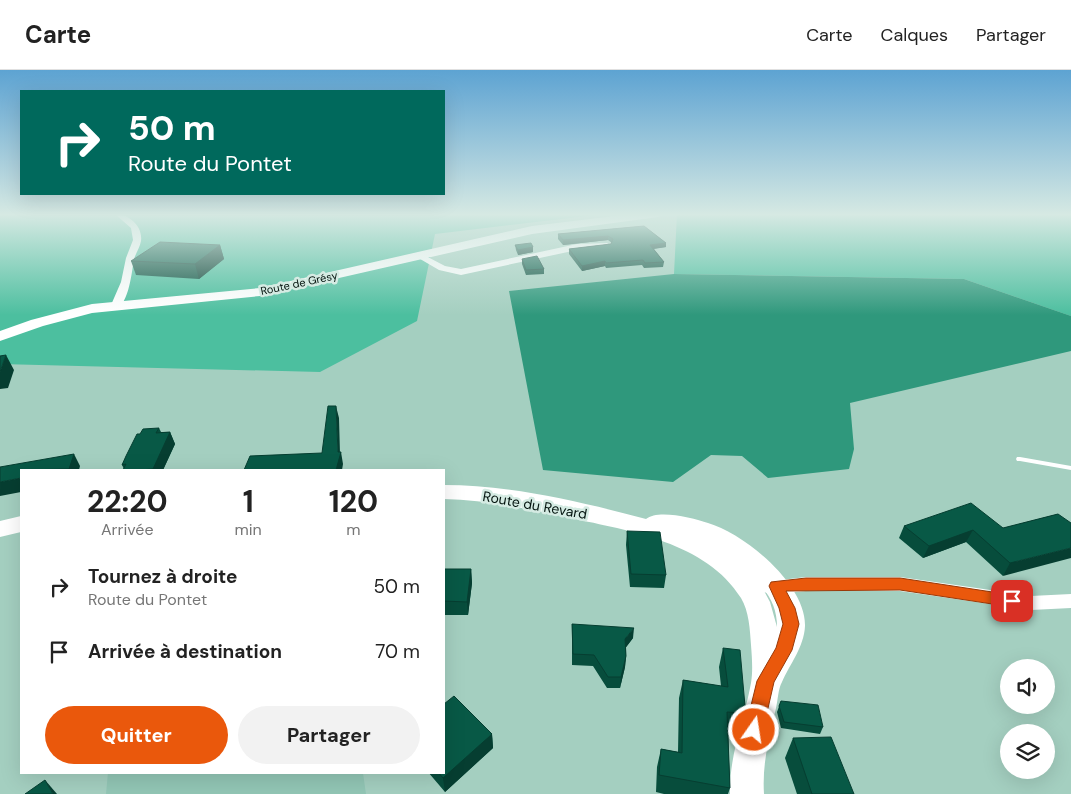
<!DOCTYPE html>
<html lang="fr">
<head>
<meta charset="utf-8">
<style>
  body { margin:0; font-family:"DM Sans",sans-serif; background:#f2f2f2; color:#222; height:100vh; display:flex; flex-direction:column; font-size:19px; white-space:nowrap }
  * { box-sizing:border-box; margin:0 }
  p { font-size:16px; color:#767676 }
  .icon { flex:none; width:28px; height:28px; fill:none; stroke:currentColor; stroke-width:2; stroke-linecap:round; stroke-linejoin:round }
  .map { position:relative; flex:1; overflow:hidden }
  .side { position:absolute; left:20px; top:399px; width:425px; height:305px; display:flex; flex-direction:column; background:#fff; border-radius:0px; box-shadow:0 5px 20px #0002 }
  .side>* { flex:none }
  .hud { position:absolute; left:20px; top:20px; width:425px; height:105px; border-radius:0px; box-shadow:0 5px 20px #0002; background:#00695c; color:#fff; overflow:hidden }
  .buttons { position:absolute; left:1000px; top:589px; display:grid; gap:10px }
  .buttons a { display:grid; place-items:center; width:55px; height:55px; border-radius:50%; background:#fff; box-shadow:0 5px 20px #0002; font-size:25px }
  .pin { position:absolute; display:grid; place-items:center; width:42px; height:42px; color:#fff; margin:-21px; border-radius:10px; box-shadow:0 2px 8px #0006 }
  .me { position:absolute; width:55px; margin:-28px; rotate:13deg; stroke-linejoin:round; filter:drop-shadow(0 0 4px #0008) }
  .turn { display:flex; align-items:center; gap:18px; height:105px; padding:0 25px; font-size:22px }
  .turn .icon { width:65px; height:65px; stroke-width:2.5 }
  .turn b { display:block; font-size:35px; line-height:42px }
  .eta { display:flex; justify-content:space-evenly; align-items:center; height:85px; text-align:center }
  .eta b { font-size:30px; font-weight:700; line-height:35px }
  .button { display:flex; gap:10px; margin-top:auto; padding:10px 25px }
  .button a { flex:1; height:58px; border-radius:30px; background:#ea580c; color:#fff; font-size:20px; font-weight:700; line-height:58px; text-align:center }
  .button a+a { background:#f2f2f2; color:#222 }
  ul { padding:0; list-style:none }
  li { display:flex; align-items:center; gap:15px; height:65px; padding:0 25px }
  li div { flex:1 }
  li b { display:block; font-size:19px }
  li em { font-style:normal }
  header { display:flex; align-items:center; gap:30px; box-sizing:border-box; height:70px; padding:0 25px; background:#fff; border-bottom:1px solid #e0e0e0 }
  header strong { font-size:24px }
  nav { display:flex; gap:28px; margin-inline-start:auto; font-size:18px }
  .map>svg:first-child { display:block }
</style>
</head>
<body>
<header>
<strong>Carte</strong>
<nav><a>Carte</a><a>Calques</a><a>Partager</a></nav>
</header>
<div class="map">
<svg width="1071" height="724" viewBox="0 0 1071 724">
  <rect width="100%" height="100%" fill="#a4cfc0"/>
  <!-- built -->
  <polygon fill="#92c6b5" points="108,702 363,703 366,724 106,724"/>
  <!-- green -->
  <g fill="#4cbf9f">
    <polygon points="0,144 604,144 435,164 417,251 320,302 0,294"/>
    <polygon points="677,144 1071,144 1071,246 964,209 674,204"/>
  </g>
  <!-- forest -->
  <polygon fill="#2f987c" points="674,204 964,209 1071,246 1071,281 850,333 854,379 849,399 768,408 742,386 711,385 673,412 543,400 509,221"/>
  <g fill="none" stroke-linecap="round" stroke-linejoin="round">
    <!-- service -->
    <polygon fill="#fff" fill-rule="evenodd" points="1017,387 1020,387 1071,396 1071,400 1020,391 1017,391 1016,389"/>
    <!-- minor -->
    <g fill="#fff" fill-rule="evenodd">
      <path d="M115,144C129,144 143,156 141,171C140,177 136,183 134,189C132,200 129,235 116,238L111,235L121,212L126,188L133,170L131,158Z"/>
      <polygon points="607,173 611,176 610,178 577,180 461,205 439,200 415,186 419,183 422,184 445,196 461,199 577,174"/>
      <polygon points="806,507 900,507 1031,526 1071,524 1071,538 1031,540 900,521 806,521 770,524 764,522 761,517 764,512"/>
    </g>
    <!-- secondary -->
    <g fill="#fff" fill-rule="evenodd">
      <polygon points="631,144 664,144 658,147 532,164 260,226 92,243 43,256 0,271 0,261 31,250 92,234 260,218 532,156"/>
      <path d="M444,415C510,415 582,432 646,449C658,439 693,448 708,453C745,464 806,514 805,556C804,577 790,594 782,612C778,619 778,630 776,638C769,667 762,694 764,724H730C729,685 744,651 751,613C753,601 752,588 751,575C750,560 749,541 741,528C706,472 629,461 571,448C529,439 487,430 444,429ZM762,517C772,529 777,541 777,557L770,532Z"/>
      <polygon points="21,446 21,462 0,467 0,451"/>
    </g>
  </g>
  <!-- wall -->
  <g fill="#074d3c">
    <polygon points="644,156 666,173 666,177 654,179 664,192 663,197 644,198 642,195 606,198 605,196 582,201 569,184 569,179 611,174 612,173 608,170 563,175 558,169 558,164"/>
    <polygon points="220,175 224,189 199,209 136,205 131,191"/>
    <polygon points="515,175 533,177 533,182 518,185 516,180"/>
    <polygon points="522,189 544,199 544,204 526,205 522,194"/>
    <polygon points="159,358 161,362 170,362 175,374 163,400 123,400 124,399 122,395 140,364"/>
    <polygon points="1058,444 1003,506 966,472 923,488 899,468 904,456 1003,458"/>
    <polygon points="627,461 666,505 664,518 630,517 626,475"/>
    <polygon points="444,499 471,499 472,513 468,545 444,545"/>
    <polygon points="572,554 633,568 626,577 626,586 625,597 620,618 607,618 593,596 572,595"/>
    <polygon points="723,578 743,643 737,662 728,661 730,718 728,724 664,724 656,722 657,697 661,679 678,682 679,628 683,610 721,616 719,597"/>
    <polygon points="781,631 823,657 820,664 781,658 777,642"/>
    <polygon points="492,664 493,678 445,722 428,702 444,702"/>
    <polygon points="793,668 854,724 797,724 785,688"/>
  </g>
  <!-- shaded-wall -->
  <g fill="#063e31">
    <polygon points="608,166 608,170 563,175 563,170"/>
    <polygon points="666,173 666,177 650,179 650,175"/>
    <polygon points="220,175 224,189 199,209 195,194"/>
    <polygon points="533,177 533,182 518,185 518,180"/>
    <polygon points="605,191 605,196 582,201 582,196"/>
    <polygon points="6,285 14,300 8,318 0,319 0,302"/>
    <polygon points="336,336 339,348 340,384 341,382 343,394 342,400 336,400 338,382"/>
    <polygon points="170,362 175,374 163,400 153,400 153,399"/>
    <polygon points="74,384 80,396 79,400 66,400"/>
    <polygon points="21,408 21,422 0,426 0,412"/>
    <polygon points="973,460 966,472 923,488 929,476"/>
    <polygon points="1071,478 1071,488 1003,506 1010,493"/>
    <polygon points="471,499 472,513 468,545 467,532"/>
    <polygon points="634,558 633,568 624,580 625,569"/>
    <polygon points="626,586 625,597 620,618 621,607"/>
    <polygon points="492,664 493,678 445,722 443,708"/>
    <polygon points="45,710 57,724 53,724"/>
  </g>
  <!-- building -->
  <g fill="#085946" stroke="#063e31">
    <polygon points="644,156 666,173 650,175 664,192 645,193 643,190 606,193 605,191 582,196 569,179 611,174 613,169 608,166 563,170 558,164"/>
    <polygon points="160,172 220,175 195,194 131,191"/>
    <polygon points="531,173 533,177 518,180 515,175"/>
    <polygon points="537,186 544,199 526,200 522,189"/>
    <polygon points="6,285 0,302 0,286"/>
    <polygon points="328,336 336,336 338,382 341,382 336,400 244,400 250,386 322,383"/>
    <polygon points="159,358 156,363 170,362 153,399 138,400 123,400 126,394 122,395 126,386 137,364 140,364 143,359"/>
    <polygon points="74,384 69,399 21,400 21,408 0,412 0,397"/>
    <polygon points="971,433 1003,458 1058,444 1071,453 1071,478 1010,493 973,460 929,476 904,456"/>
    <polygon points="627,461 660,462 666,505 631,504"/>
    <polygon points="444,499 471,499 467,532 444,531"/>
    <polygon points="572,554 634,558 625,569 626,586 621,607 608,607 594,585 573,584"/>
    <polygon points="723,578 740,580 745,636 743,643 727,642 730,718 659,705 661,679 682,683 683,610 728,617"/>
    <polygon points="454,626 492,664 443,708 438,702 444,702 444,634"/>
    <polygon points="781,631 818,635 823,657 784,652 779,636"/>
    <polygon points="831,667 854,724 812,724 793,668"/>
    <polygon points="45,710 53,724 25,724"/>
  </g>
  <!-- sky -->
  <linearGradient id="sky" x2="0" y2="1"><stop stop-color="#5da3d2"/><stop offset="0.59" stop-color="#d6e9e3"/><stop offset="1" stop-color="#d6e9e3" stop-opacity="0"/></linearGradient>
  <rect width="1071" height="245" fill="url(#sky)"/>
  <!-- route -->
  <polygon fill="#ea580c" stroke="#983908" points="806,508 900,508 1012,525 1017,527 1020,531 1017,535 1012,537 900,520 786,521 795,538 799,554 792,580 774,612 763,660 761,666 754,669 748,666 745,660 757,611 776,578 783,554 779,538 769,516 771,512"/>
  <g text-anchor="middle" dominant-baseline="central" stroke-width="5" stroke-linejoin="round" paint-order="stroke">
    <!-- far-street labels -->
    <g font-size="11" fill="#04140f" stroke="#d5ebe3">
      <text transform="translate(299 213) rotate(-12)">Route de Grésy</text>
    </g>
    <!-- street labels -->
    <g font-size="14" fill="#04140f" stroke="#d5ebe3">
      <text transform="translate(535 435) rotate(10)">Route du Revard</text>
    </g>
  </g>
</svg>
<div class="buttons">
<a><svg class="icon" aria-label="sound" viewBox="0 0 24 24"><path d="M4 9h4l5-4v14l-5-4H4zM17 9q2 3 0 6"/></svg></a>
<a><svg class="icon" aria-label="layers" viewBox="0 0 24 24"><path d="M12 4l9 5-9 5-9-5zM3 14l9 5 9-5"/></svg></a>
</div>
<div class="pin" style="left:1012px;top:531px;background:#d93025"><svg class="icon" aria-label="arrive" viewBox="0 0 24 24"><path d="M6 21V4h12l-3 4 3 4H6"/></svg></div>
<svg class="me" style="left:754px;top:660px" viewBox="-20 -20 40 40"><circle r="17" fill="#ea580c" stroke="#fff" stroke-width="3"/><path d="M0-11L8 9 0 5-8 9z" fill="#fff"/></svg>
<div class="hud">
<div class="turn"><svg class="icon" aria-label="right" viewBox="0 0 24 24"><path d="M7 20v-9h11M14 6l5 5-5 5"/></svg><div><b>50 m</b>Route du Pontet</div></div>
</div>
<section class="side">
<div class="eta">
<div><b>22:20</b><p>Arrivée</p></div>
<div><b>1</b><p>min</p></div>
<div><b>120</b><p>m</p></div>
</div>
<ul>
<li><svg class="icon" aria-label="right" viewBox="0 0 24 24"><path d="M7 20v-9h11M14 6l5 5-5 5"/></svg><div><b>Tournez à droite</b><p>Route du Pontet</p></div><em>50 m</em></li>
<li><svg class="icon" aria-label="arrive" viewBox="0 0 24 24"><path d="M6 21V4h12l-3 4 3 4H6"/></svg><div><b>Arrivée à destination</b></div><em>70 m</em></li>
</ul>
<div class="button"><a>Quitter</a><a>Partager</a></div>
</section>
</div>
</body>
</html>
